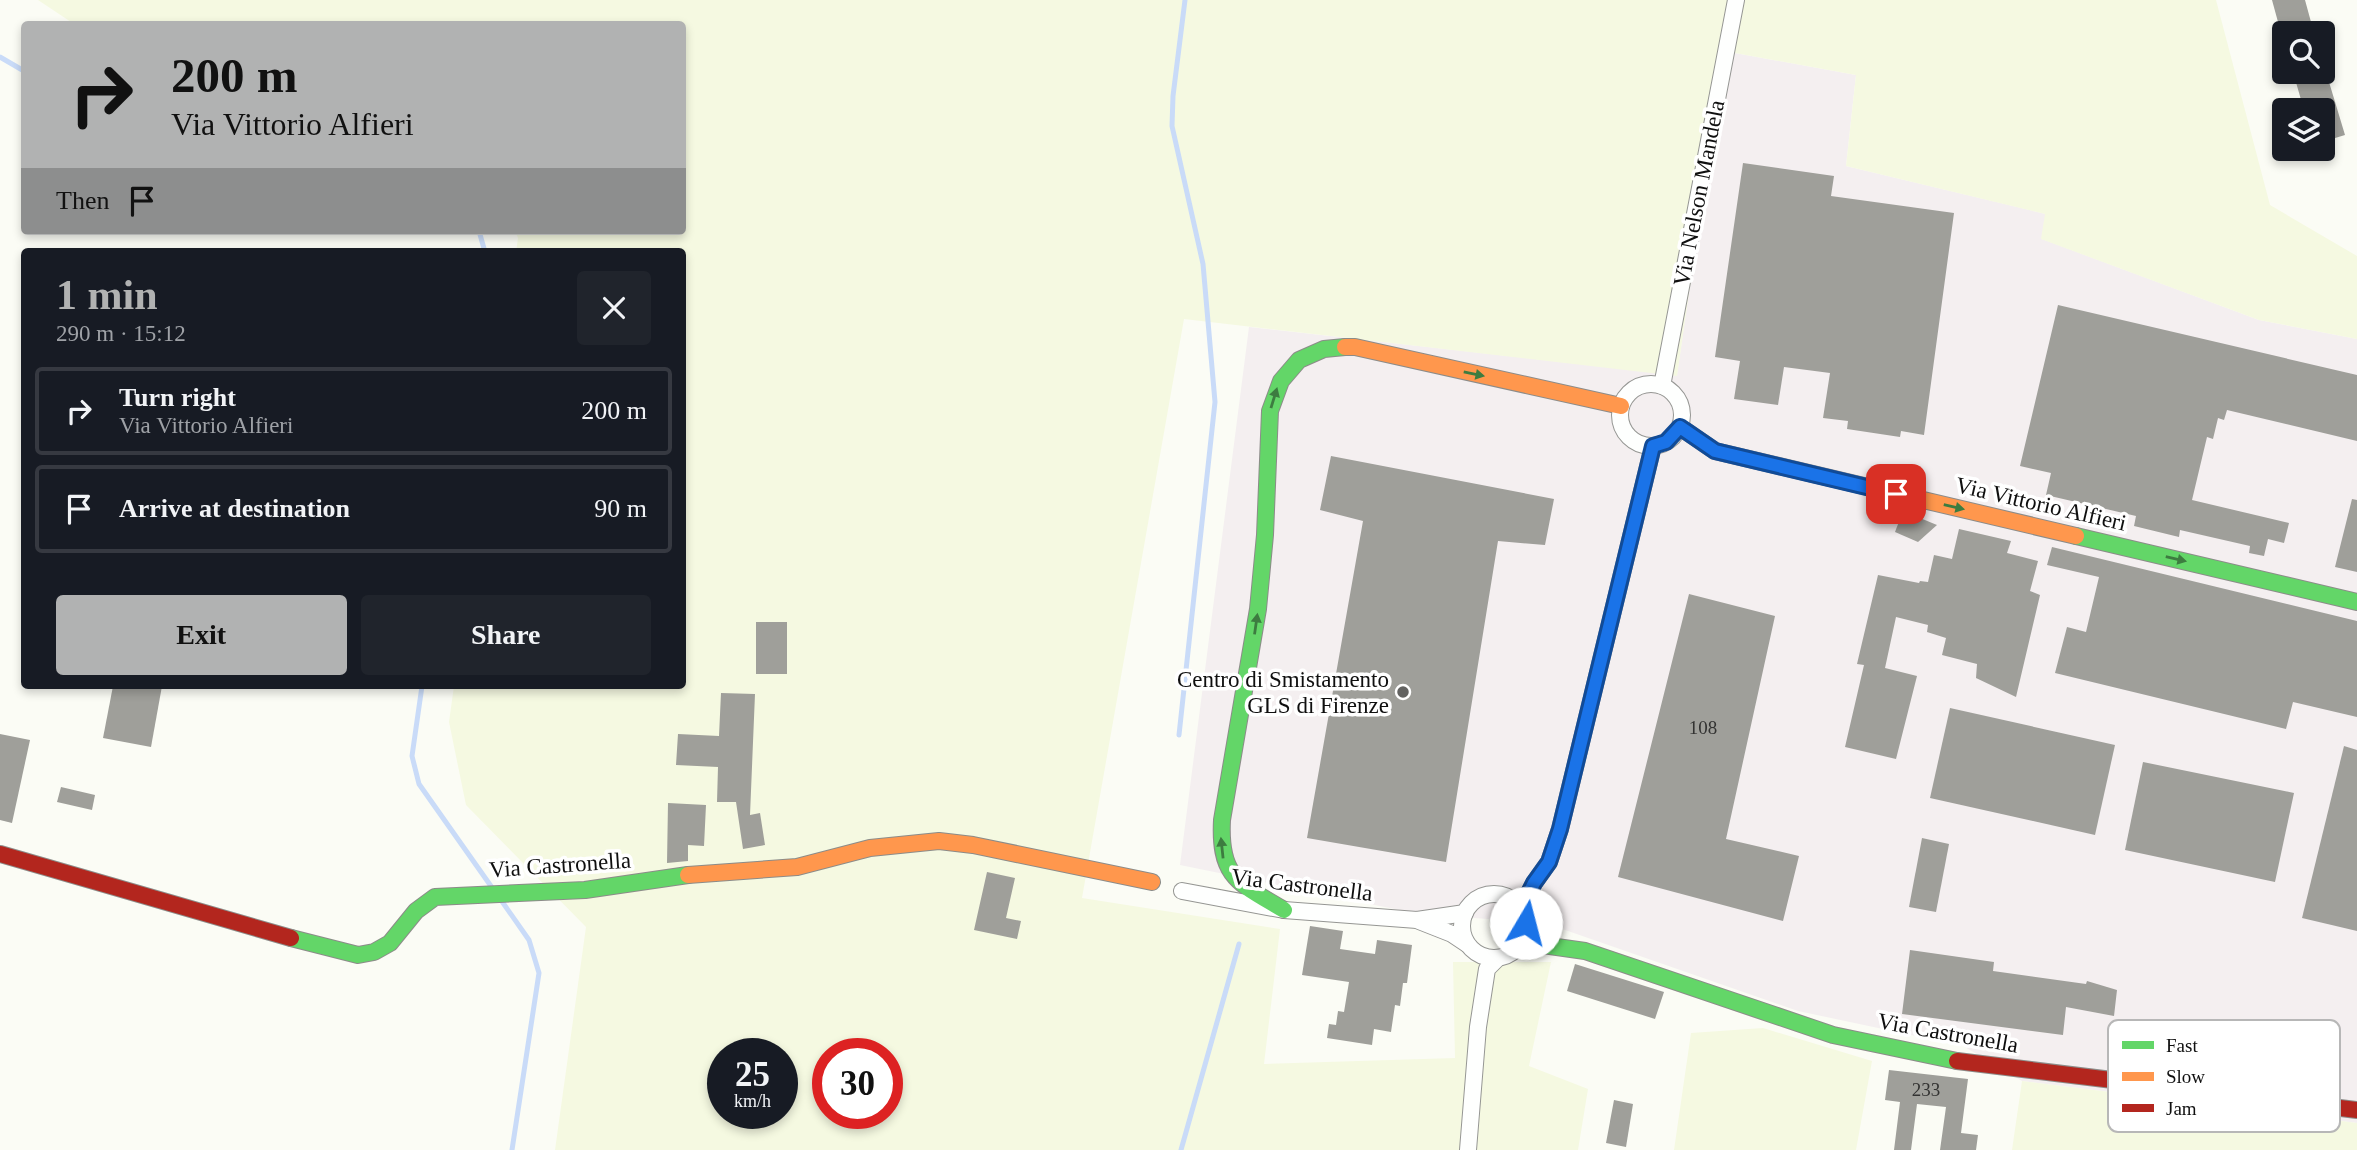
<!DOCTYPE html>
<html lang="en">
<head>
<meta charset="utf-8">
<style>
  body { margin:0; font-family:"Times New Roman",serif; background:#20242c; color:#f1f3f6; height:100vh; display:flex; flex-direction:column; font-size:26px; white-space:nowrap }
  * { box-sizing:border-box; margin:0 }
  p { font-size:23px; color:#9ea1a6 }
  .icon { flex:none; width:38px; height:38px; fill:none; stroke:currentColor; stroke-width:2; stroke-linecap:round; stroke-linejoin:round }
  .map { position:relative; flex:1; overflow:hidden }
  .side { position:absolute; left:21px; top:248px; width:665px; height:441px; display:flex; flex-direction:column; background:#171b24; border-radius:7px; box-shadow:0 4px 10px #0003 }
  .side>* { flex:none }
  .top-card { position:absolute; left:21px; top:21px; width:665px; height:214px; border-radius:7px; box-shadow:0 4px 10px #0003; background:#b1b2b2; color:#111; overflow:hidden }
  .buttons { position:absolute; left:2272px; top:21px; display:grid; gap:14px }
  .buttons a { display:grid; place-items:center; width:63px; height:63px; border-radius:7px; background:#171b24; box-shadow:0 4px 10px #0003; font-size:35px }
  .speed { position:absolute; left:707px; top:1038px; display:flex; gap:14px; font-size:35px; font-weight:700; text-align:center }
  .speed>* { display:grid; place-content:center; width:91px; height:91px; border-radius:50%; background:#171b24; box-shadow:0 4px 10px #0003; line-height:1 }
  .speed small { font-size:18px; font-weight:400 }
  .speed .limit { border:10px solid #d22; background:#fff; color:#111 }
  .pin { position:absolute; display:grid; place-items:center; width:60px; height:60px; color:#fff; margin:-30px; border-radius:14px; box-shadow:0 4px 10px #0006 }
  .me { position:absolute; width:77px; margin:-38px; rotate:8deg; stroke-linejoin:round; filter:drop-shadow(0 0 5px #0008) }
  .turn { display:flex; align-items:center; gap:24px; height:147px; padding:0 35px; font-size:32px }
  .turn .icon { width:91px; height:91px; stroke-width:2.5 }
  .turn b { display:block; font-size:49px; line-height:60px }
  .then { display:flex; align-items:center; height:66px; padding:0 35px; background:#0003; gap:14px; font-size:26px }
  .round { display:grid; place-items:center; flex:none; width:74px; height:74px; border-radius:7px; background:#20242c }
  .summary { display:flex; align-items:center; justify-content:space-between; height:119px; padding:0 35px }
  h1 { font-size:42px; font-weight:700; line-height:52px; color:#b1b2b2 }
  .cta { display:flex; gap:14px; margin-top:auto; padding:14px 35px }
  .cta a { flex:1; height:80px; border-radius:7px; background:#b1b2b2; color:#111; font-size:28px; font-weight:700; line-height:80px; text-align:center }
  .cta a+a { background:#20242c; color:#f1f3f6 }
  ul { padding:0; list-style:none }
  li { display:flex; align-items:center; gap:21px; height:88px; margin:0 14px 10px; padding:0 21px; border:4px solid #363941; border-radius:7px }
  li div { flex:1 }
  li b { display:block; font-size:26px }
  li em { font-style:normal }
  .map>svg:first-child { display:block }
</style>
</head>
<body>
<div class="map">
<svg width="2357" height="1150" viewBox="0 0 2357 1150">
  <rect width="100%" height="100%" fill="#fbfcf5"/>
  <!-- industrial -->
  <polygon fill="#f4eff0" points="1724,51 1856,75 1846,166 2046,214 2042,239 2259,320 2357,339 2357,1123 2022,1081 1963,1046 1798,1011 1545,923 1419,914 1180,865 1249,327 1677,375"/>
  <!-- farmland -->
  <g fill="#f5f9e1" fill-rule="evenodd">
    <path d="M38,0H2216L2270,205L2357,256V339L2259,320L2041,239L2045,214L1846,166L1856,75L1724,51L1677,376L1184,319L1082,898L1280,929L1264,1064L1455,1058L1453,962H1551L1529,1066L1588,1089L1578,1150H555L586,927L466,805L449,722L454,686H682V252H516L518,238L515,231H682V24H74ZM723,1054H782V1113H723ZM828,1054H887V1113H828Z"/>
    <polygon points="1763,1028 1872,1061 1856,1150 1674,1150 1691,1033"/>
    <polygon points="2022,1081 2357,1123 2357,1150 2012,1150"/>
  </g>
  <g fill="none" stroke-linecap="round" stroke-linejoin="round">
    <!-- stream -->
    <g stroke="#c9dbf8" stroke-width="5">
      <polyline points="0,57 24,71"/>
      <polyline points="479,231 485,252"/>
      <polyline points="422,686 412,756 419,784 493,889"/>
      <polyline points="1179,735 1215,402 1203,264 1172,126 1173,96 1185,0"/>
      <polyline points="501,900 529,940 539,973 512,1150"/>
      <polyline points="1181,1150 1239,944"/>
    </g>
  </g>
  <!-- building -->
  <g fill="#9f9f9a">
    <polygon points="2272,0 2305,0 2314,33 2281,33"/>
    <polygon points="2293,72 2326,72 2345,135 2322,142 2322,110 2304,110"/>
    <polygon points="1743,163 1834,176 1831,196 1954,213 1924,435 1901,431 1900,437 1847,429 1848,421 1823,418 1830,373 1784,367 1778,405 1734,399 1740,361 1715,357"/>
    <polygon points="2058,305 2357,375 2357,441 2227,410 2224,420 2218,418 2213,439 2207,437 2192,500 2289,523 2284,543 2268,539 2264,556 2249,553 2250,546 2180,530 2179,537 2134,526 2136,516 2046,495 2051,473 2020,466"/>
    <polygon points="1331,456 1554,499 1545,545 1498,541 1446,862 1307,838 1363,521 1320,510"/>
    <polygon points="2352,499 2357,500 2357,572 2335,567"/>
    <polygon points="1903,511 1937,525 1918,542 1895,532"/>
    <polygon points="1959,529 2011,541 2007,553 2038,561 2030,591 2040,595 2016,697 1976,678 1977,664 1942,655 1946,638 1927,632 1928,625 1896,617 1885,668 1917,676 1896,759 1845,747 1864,665 1857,664 1878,575 1919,583 1920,581 1928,582 1934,555 1952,559"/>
    <polygon points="2052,547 2357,621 2357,717 2293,702 2286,729 2055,673 2067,627 2086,632 2099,577 2047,565"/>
    <polygon points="1689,594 1775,616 1726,839 1799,856 1783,921 1618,877"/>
    <rect x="756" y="622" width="31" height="52"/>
    <polygon points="113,686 162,686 151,747 103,738"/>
    <polygon points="721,693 755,694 750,815 760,813 765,845 743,849 736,802 717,802 718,767 676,765 678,734 719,736"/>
    <polygon points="1950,708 2115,745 2095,835 1930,798"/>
    <polygon points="0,734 30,740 12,823 0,820"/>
    <polygon points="2344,746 2357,750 2357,931 2302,918"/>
    <polygon points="2143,762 2294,793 2275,882 2125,850"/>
    <polygon points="61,787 95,795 92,810 57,802"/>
    <polygon points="668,803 706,805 704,846 688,845 688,861 667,863"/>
    <polygon points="1922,838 1949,844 1936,912 1909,907"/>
    <polygon points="987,872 1015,878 1006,918 1021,921 1017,939 974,930"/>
    <polygon points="1310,926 1343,931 1340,949 1375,954 1377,940 1412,945 1407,983 1403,983 1400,1006 1395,1005 1391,1032 1374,1029 1372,1045 1327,1038 1329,1024 1336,1025 1338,1011 1344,1012 1349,982 1302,975"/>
    <polygon points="1910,950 1994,962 1993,971 2086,984 2087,981 2117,990 2114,1016 2066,1007 2063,1035 1902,1014"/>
    <polygon points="1575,964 1664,992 1655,1019 1567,991"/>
    <polygon points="1889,1070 1968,1079 1961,1133 1978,1135 1976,1150 1940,1150 1946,1107 1917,1104 1911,1150 1894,1150 1900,1102 1885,1100"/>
    <polygon points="1614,1100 1633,1104 1626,1147 1606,1143"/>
  </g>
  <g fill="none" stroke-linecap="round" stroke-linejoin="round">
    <!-- street casing -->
    <g stroke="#959693" stroke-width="18">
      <g id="street">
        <circle cx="1651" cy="415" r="31"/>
        <polyline points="1662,386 1736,0"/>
        <polyline points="1182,891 1284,910 1417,920 1465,913"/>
        <circle cx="1494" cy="926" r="32"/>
        <polyline points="1521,909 1534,883 1549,862 1560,829 1653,446"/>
        <polyline points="1419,921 1452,934 1467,944"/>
        <polyline points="1468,1150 1478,1027 1487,969 1498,958"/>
      </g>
    </g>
    <!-- fast casing -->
    <g stroke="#8c8c89" stroke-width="18">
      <g id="fast">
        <polyline points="2076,536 2357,602"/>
        <path d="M1284,910C1239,883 1219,878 1222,820L1258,609L1265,535L1270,411L1281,381L1299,360L1324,349L1345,347"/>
        <polyline points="291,938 358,955 374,952 390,943 416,911 435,897 585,890 688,875"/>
        <polyline points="1521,942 1585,951 1833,1035 1957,1061"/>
      </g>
    </g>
    <!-- slow casing -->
    <g stroke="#8c8c89" stroke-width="18">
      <g id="slow">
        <polyline points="1345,347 1355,347 1621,406"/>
        <polyline points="1680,427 1715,451 2076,536"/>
        <polyline points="688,875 797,867 870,848 939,841 973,845 1152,882"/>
      </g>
    </g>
    <!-- jam casing -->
    <g stroke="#8c8c89" stroke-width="18">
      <g id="jam">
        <polyline points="0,854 291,938"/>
        <polyline points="1957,1061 2357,1110"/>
      </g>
    </g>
    <!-- street -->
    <use href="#street" stroke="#fefffe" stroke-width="16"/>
    <!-- fast -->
    <use href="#fast" stroke="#63d668" stroke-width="16"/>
    <!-- slow -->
    <use href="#slow" stroke="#ff974d" stroke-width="16"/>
    <!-- jam -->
    <use href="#jam" stroke="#b3261e" stroke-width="16"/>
  </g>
  <!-- one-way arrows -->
  <defs><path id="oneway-solid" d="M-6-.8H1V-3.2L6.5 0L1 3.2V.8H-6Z" transform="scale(1.75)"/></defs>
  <g fill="#3d7c40">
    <use href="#oneway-solid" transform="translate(1474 374) rotate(12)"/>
    <use href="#oneway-solid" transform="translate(1274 398) rotate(-73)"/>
    <use href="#oneway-solid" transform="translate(1954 507) rotate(13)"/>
    <use href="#oneway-solid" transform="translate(2176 559) rotate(13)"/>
    <use href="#oneway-solid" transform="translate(1256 624) rotate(-82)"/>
    <use href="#oneway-solid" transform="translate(1222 848) rotate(-96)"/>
  </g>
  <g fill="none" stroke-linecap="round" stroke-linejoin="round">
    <!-- route casing -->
    <g stroke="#114b97" stroke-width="18">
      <polyline id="route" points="1526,923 1521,909 1534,883 1549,862 1560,829 1653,446 1666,442 1680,427 1715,451 1896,494"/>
    </g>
    <!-- route -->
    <use href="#route" stroke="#1a73e8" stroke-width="12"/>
  </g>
  <!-- markers -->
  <circle fill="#626260" stroke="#fff" stroke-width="2.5" cx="1403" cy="692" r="7"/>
  <g text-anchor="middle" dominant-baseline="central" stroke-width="7" stroke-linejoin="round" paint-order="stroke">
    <!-- number labels -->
    <g font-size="19" fill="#333332">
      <text x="1703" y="727">108</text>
      <text x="1926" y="1089">233</text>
    </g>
    <!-- street labels -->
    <g font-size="23" fill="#0f0f0f" stroke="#fff">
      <text transform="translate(1699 193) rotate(-79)">Via Nelson Mandela</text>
      <text transform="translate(2041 504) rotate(13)">Via Vittorio Alfieri</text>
      <text transform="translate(560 865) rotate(-4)">Via Castronella</text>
      <text transform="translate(1302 885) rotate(7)">Via Castronella</text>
      <text transform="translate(1948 1033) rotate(10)">Via Castronella</text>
    </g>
    <!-- poi labels -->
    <g font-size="23" fill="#0f0f0f" stroke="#fff" text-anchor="end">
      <text x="1389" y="679">Centro di Smistamento<tspan x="1389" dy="26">GLS di Firenze</tspan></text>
    </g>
  </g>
  <!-- legend -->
  <rect x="2108" y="1020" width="232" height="112" rx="10" fill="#fff" stroke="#b7b7b7" stroke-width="2"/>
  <rect x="2122" y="1041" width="32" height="8" fill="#63d668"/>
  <rect x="2122" y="1072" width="32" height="9" fill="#ff974d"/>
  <rect x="2122" y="1104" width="32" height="8" fill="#b3261e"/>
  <g font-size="19" fill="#0f0f0f">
    <text x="2166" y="1052">Fast</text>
    <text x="2166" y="1083">Slow</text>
    <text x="2166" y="1115">Jam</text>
  </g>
</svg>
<div class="buttons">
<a><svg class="icon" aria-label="search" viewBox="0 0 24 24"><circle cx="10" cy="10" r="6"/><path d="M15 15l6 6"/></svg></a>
<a><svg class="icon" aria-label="layers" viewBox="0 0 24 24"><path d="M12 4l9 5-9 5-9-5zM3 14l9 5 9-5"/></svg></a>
</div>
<div class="speed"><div>25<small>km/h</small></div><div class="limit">30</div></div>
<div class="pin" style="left:1896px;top:494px;background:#d93025"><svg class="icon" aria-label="arrive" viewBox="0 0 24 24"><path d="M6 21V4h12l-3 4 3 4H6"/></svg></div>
<svg class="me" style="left:1526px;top:923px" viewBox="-20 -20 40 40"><circle r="19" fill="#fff"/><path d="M0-13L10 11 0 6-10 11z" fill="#1a73e8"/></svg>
<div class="top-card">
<div class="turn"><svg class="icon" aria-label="right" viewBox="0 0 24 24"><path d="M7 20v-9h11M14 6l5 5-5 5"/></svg><div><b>200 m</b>Via Vittorio Alfieri</div></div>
<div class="then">Then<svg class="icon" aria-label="arrive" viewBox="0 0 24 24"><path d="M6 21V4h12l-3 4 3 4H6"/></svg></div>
</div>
<section class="side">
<div class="summary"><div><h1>1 min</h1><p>290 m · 15:12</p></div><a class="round"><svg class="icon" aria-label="close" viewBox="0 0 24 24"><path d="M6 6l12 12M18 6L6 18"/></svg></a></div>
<ul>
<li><svg class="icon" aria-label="right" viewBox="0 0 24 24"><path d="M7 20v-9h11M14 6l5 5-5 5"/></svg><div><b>Turn right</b><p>Via Vittorio Alfieri</p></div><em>200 m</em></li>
<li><svg class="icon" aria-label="arrive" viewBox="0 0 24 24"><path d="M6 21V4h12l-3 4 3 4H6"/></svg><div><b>Arrive at destination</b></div><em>90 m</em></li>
</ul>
<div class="cta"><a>Exit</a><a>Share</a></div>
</section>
</div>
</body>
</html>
